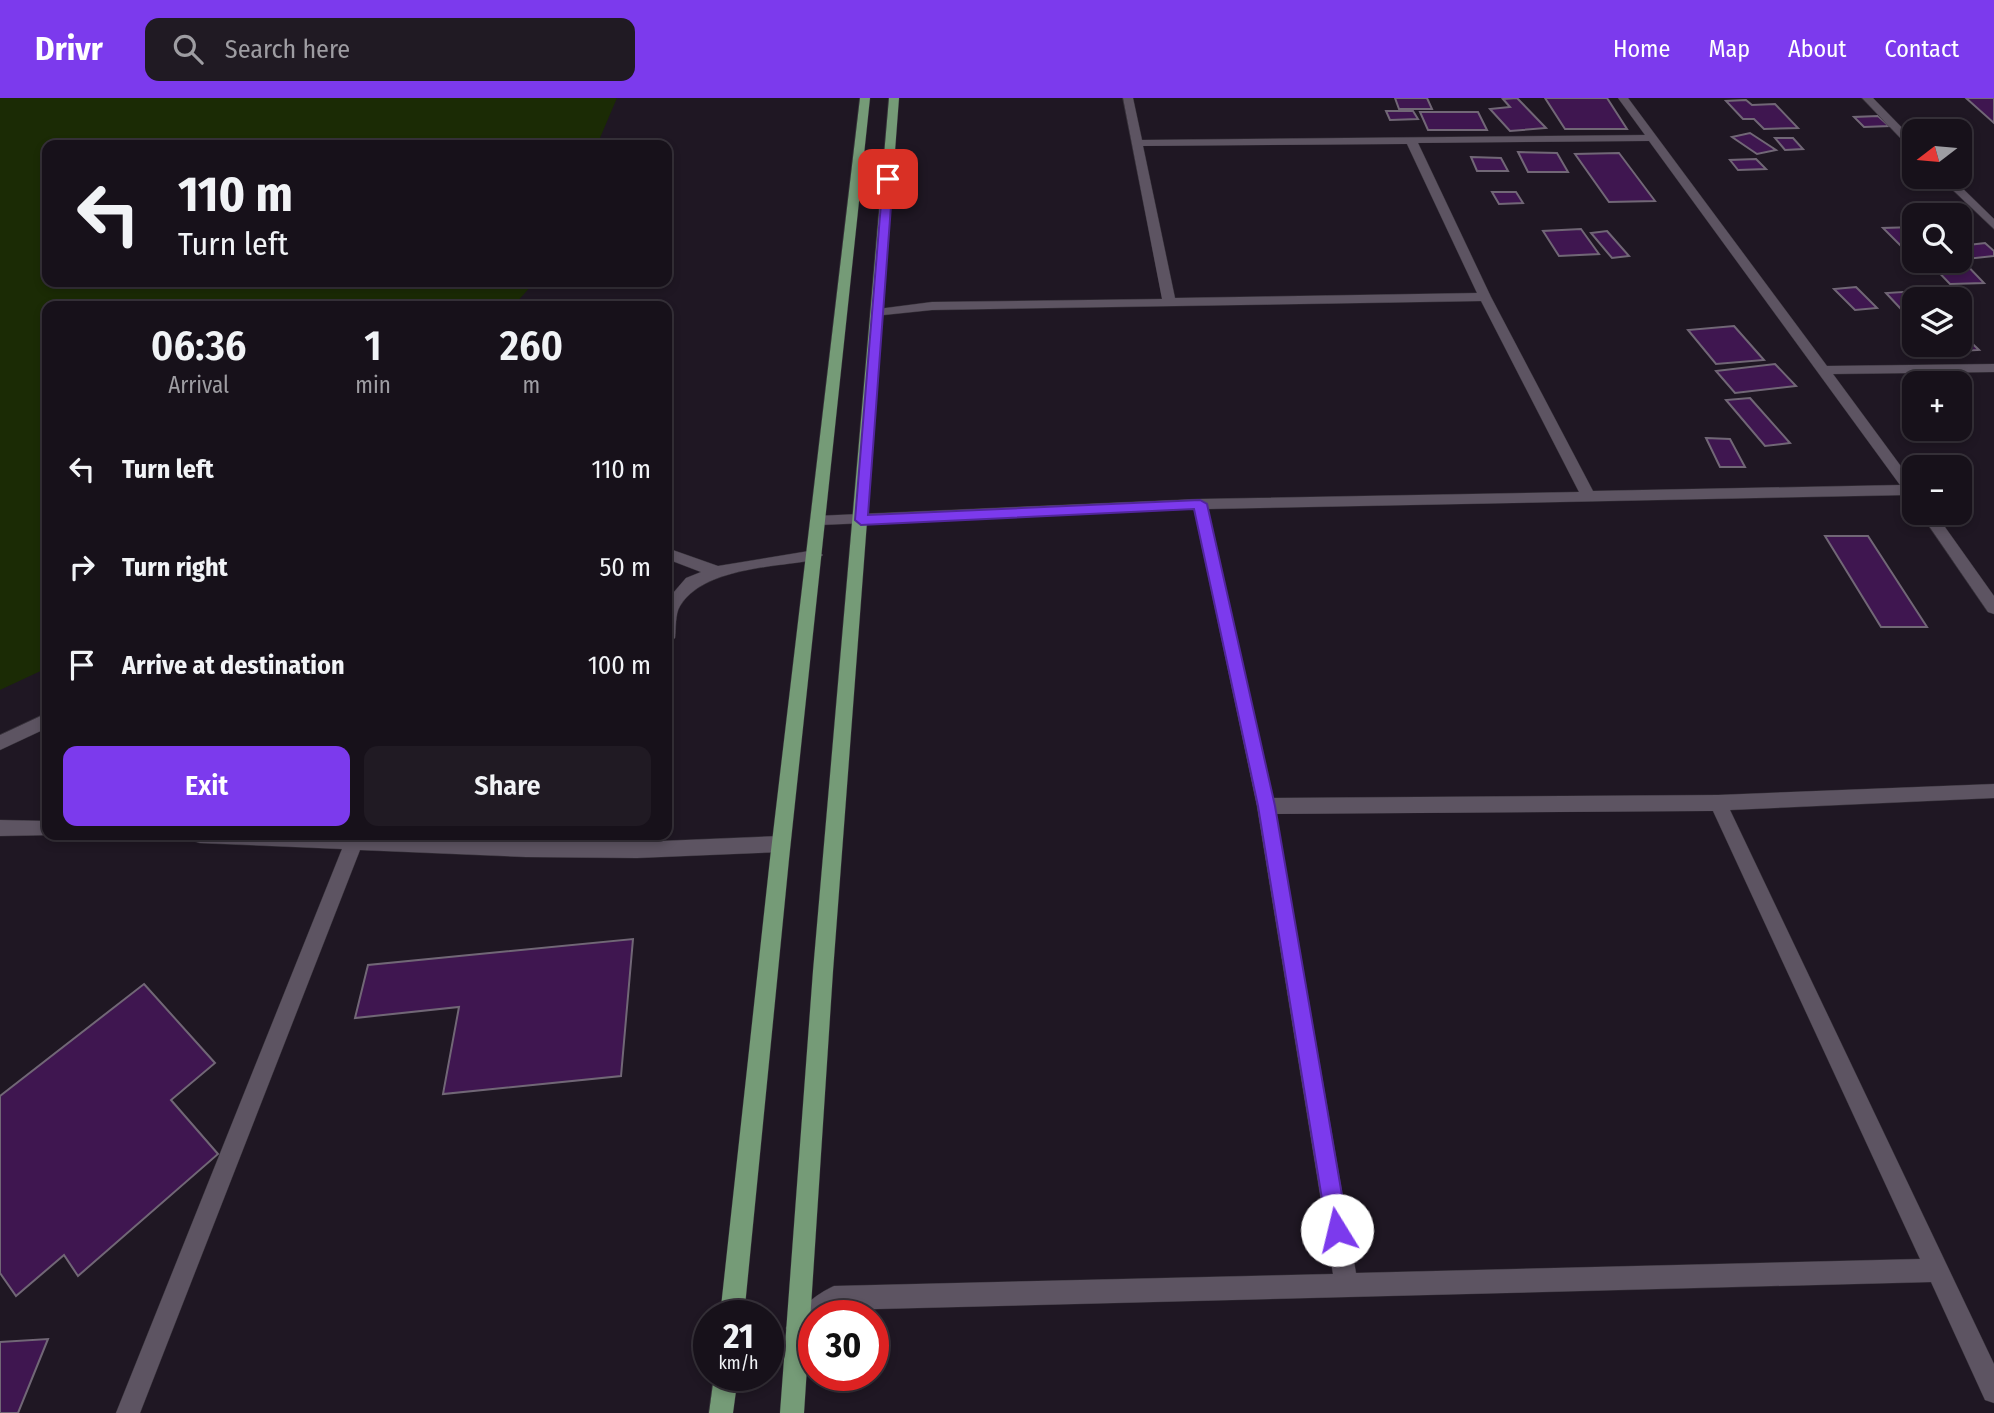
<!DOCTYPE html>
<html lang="en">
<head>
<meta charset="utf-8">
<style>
  body { margin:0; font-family:"Fira Sans Condensed",sans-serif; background:#201a23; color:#f1f3f6; height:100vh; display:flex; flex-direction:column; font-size:26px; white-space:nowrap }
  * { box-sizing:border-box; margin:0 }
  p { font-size:23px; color:#9e9da2 }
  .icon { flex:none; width:38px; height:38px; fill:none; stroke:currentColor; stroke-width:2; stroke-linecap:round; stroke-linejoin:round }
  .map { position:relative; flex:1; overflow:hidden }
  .sheet { position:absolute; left:42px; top:203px; width:630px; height:539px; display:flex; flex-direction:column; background:#17111a; border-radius:14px; box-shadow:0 4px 10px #0003,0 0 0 2px #363139 }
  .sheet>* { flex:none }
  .banner { position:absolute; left:42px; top:42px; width:630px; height:147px; border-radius:14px; box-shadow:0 4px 10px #0003,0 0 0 2px #363139; background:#17111a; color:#f1f3f6; overflow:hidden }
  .needle { width:46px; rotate:254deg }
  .controls { position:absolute; left:1902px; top:21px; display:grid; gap:14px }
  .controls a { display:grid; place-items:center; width:70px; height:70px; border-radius:14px; background:#17111a; box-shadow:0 4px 10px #0003,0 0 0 2px #363139; font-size:35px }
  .speed { position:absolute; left:693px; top:1202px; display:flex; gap:14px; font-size:35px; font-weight:700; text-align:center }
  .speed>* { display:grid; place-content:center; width:91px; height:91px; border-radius:50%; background:#17111a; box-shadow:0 4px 10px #0003,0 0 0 2px #363139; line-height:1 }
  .speed small { font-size:18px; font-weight:400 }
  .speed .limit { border:10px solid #d22; background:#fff; color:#111 }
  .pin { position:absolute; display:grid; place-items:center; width:60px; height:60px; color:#fff; margin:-30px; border-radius:14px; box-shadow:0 4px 10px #0006 }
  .me { position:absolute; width:77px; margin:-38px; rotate:351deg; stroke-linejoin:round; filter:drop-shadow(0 0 5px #0008) }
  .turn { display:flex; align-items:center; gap:24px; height:147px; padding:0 21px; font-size:32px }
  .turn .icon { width:91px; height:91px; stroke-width:2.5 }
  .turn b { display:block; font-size:49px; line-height:60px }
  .eta { display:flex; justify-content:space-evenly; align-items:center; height:119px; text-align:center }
  .eta b { font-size:42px; font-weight:600; line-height:49px }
  .action { display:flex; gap:14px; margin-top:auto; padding:14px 21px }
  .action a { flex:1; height:80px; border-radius:14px; background:#7c3aed; color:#fff; font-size:28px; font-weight:600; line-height:80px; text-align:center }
  .action a+a { background:#201a23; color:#f1f3f6 }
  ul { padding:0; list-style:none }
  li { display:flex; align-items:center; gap:21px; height:98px; padding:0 21px }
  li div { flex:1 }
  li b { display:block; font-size:26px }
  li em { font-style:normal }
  header { display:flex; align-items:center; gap:42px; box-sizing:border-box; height:98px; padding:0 35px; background:#7c3aed; color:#fff }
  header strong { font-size:33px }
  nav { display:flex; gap:38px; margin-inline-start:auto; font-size:24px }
  .search { width:490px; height:63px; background:#201a23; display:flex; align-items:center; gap:18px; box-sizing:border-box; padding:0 24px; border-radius:14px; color:#9e9da2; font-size:26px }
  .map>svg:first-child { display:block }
</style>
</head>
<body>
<header>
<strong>Drivr</strong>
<div class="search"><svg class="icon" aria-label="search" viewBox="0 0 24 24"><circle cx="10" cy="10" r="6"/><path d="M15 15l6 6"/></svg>Search here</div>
<nav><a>Home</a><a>Map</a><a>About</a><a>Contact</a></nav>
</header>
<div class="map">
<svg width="1994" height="1315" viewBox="0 0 1994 1315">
  <rect width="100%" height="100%" fill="#1f1723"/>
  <!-- green -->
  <polygon fill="#1b2b05" points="0,0 617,0 597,47 47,47 47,184 535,184 513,208 47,208 47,570 0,592"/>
  <!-- building -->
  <g fill="#3f1650" stroke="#716776" stroke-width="2">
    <polygon points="1395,0 1427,0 1432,11 1399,11"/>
    <polygon points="1517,0 1546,30 1510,33 1490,11 1510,9 1503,1"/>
    <polygon points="1545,0 1607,0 1627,31 1565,31"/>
    <polygon points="1966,0 1994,0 1994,25"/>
    <polygon points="1746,2 1752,7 1775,6 1798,30 1764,31 1754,21 1743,21 1726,3"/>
    <polygon points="1386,13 1413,13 1418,21 1390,22"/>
    <polygon points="1420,14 1478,14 1487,32 1428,32"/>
    <polygon points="1878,18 1889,28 1864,29 1854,19"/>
    <polygon points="1750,35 1776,52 1757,56 1732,39"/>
    <polygon points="1775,40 1793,40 1803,51 1785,52"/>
    <polygon points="1518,54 1557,55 1568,74 1528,74"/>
    <polygon points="1619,55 1655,103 1609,104 1575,56"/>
    <polygon points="1471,59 1501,60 1508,73 1477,73"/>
    <polygon points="1756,61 1766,71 1738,72 1730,62"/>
    <polygon points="1492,94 1516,94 1523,105 1499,106"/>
    <polygon points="1914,129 1914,156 1909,156 1883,130"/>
    <polygon points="1581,131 1599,156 1559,158 1543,133"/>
    <polygon points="1607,133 1629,158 1612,160 1591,135"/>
    <polygon points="1985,145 1994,153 1994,158 1966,161 1960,156 1960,148"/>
    <polygon points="1960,160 1984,185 1950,186 1928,163 1960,163"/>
    <polygon points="1856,189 1877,210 1855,212 1834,191"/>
    <polygon points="1920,193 1928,201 1914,201 1914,225 1886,195"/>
    <polygon points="1734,228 1764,262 1716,266 1688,232"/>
    <polygon points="1960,234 1979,252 1943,254 1935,247 1960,247"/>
    <polygon points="1775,266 1796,288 1735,295 1716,273"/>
    <polygon points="1750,300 1790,345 1765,348 1726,302"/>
    <polygon points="1706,340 1730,341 1745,369 1720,369"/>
    <polygon points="1825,438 1868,438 1927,529 1881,529"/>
    <polygon points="633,841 621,978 443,996 459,909 355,920 368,867"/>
    <polygon points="144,886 215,965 171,1002 218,1056 78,1178 64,1157 16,1198 0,1175 0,998"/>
    <polygon points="48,1241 18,1315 0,1315 0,1244"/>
  </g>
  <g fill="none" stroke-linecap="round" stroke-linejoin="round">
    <!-- minor casing -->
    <g stroke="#363139" stroke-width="1">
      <g id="minor">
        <path d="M1123,0H1133L1142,42L1645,37L1618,0H1628L1827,268L1994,266V274L1833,276L1914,386V401L1907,397L1208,411L1273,700L1718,697L1994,686V700L1730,712L1994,1266V1305L1985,1302L1931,1184L838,1212L831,1218H814V1232L798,1242L790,1238L786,1230C793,1214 818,1195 834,1188L1333,1176L1257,708L1194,411L820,427L813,422L815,418L1200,401L1579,394L1481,203L932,212L874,218V212L878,211L932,204L1162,201ZM1649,43L1900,387L1593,393L1491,199L1418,45ZM1407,46L1477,195L1175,200L1143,48ZM1713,713L1920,1161L1356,1175L1276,716Z"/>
        <polygon points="1862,0 1873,0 1914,42 1914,51 1910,50"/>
        <polygon points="1939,79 1951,79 1994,121 1994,131"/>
        <polygon points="1920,415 1935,415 1994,498 1994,516 1988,514"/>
        <path d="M667,450L718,468L815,452L823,457L815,462C775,469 703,470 680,508C675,516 676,531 675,540L667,546V502L686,480L701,474L667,461Z"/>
        <polygon points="47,615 47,630 0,652 0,637"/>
        <polygon points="0,722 47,723 47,737 53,737 0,738"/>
        <polygon points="191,737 380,737 637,744 780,738 787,740 789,746 787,752 780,754 637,760 526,759 360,752 140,1315 116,1315 342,751 200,745 193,743"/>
      </g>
    </g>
    <!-- major casing -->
    <g stroke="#363139" stroke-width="1">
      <g id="major">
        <polygon points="860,0 870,0 789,761 744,1218 720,1218 770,761"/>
        <polygon points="889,0 899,0 833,873 804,1315 780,1315 813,873"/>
        <polygon points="714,1278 738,1278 733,1315 709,1315"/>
      </g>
    </g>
    <!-- minor -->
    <use href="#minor" fill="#5d5462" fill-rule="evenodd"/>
    <!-- major -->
    <use href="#major" fill="#759b77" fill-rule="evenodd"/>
  </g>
  <!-- route -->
  <polygon fill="#7c3aed" stroke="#51269a" stroke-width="2" points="888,78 893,81 868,417 1200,402 1207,406 1275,708 1348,1132 1345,1139 1337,1142 1330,1139 1327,1132 1258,708 1194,411 861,427 855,422 883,81"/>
</svg>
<div class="controls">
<a><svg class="needle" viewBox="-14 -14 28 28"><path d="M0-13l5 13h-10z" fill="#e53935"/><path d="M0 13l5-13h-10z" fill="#9e9da2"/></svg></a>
<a><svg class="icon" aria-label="search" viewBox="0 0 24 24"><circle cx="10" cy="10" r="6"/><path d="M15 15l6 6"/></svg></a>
<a><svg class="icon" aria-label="layers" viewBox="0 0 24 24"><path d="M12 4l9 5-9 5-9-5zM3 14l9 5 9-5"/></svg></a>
<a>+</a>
<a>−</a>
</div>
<div class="speed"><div>21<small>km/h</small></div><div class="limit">30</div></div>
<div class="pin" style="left:888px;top:81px;background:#d93025"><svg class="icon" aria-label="arrive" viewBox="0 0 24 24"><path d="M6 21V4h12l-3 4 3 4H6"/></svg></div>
<svg class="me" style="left:1337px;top:1132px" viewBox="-20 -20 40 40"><circle r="19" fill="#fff"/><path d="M0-13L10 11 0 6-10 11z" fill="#7c3aed"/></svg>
<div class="banner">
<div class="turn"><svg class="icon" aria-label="left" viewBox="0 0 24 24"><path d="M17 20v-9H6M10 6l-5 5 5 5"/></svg><div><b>110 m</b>Turn left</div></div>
</div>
<section class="sheet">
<div class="eta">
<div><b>06:36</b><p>Arrival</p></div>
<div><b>1</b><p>min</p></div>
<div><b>260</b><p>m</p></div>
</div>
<ul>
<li><svg class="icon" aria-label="left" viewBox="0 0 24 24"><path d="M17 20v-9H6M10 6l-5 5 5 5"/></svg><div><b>Turn left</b></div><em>110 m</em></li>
<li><svg class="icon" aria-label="right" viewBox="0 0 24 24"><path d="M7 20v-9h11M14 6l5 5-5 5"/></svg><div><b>Turn right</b></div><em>50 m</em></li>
<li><svg class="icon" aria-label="arrive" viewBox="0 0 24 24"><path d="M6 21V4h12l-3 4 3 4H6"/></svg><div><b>Arrive at destination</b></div><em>100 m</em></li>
</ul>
<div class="action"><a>Exit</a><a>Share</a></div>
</section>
</div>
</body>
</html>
